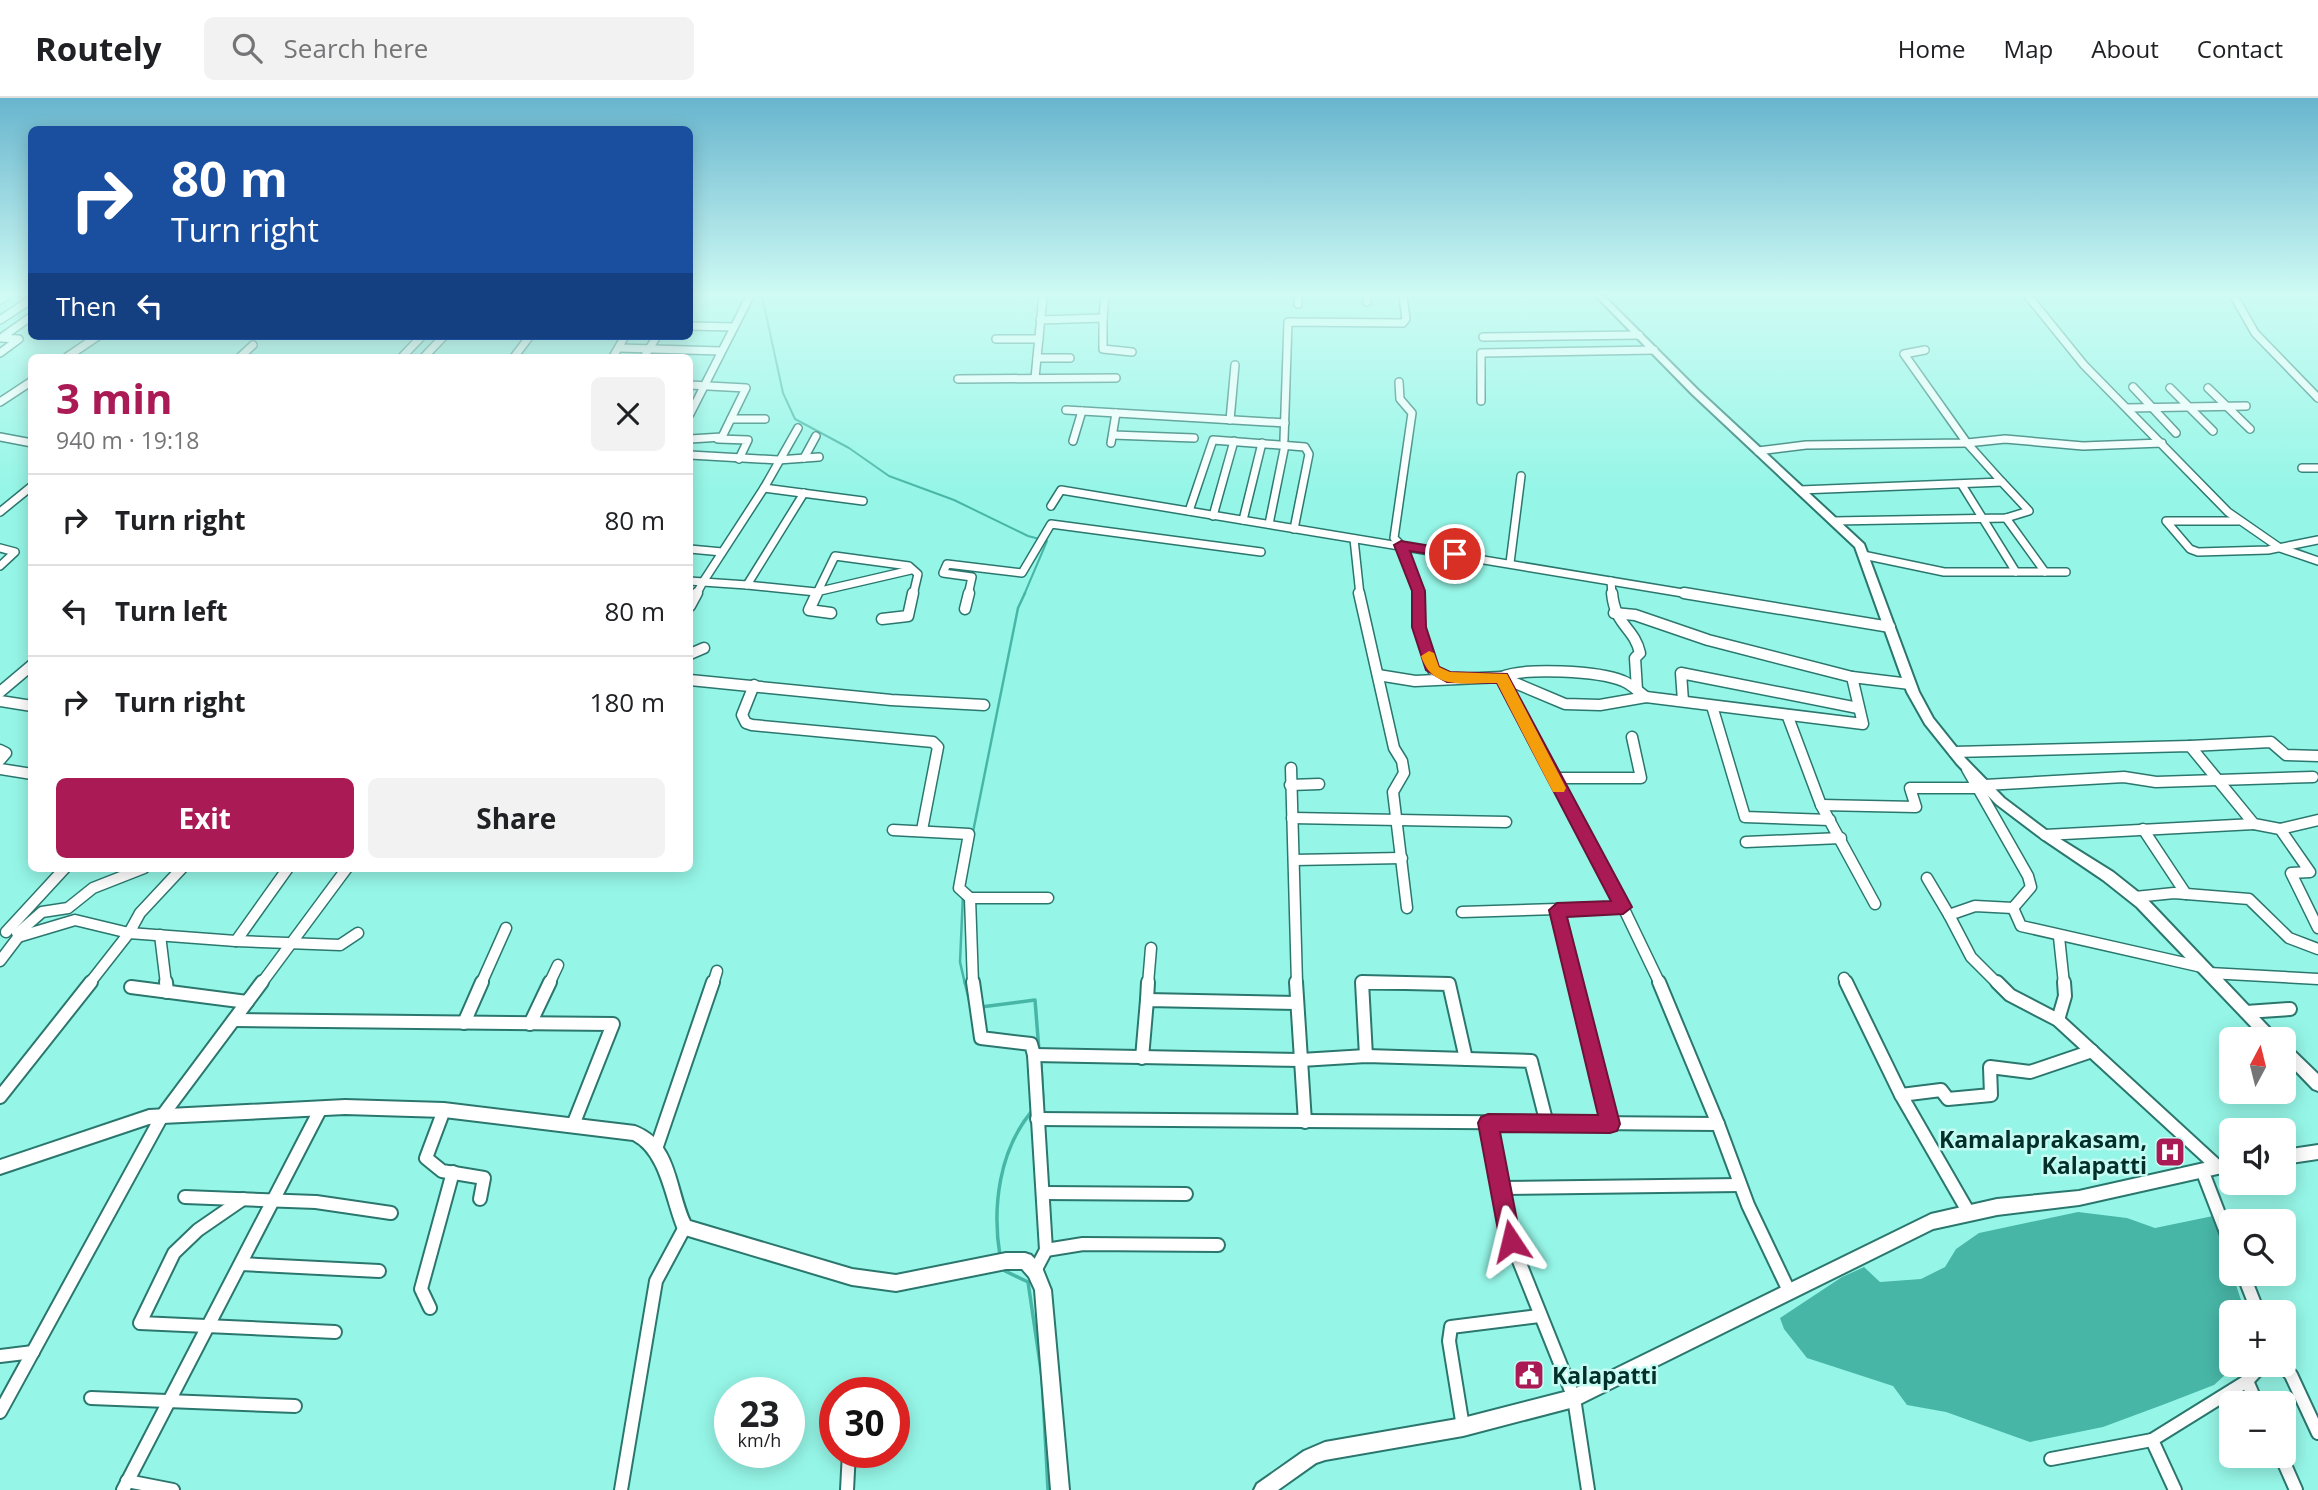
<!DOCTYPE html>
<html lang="en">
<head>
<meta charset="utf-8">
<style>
  body { margin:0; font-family:"Open Sans",sans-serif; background:#f2f2f2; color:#202124; height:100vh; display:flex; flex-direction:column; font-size:26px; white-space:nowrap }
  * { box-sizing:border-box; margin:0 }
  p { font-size:23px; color:#757577 }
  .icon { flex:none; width:38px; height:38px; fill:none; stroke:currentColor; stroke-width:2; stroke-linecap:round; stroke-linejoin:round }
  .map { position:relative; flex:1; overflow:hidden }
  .details { position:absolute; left:28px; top:256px; width:665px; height:518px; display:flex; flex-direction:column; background:#fff; border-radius:10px; box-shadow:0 4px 18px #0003 }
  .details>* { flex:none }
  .top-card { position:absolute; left:28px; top:28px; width:665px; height:214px; border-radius:10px; box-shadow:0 4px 18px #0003; background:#1a4fa0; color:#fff; overflow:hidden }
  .needle { width:46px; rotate:7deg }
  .buttons { position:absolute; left:2219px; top:929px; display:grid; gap:14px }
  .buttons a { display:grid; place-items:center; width:77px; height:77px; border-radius:10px; background:#fff; box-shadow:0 4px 18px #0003; font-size:35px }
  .speed { position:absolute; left:714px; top:1279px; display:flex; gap:14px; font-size:35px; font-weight:700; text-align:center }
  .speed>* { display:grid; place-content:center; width:91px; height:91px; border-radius:50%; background:#fff; box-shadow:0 4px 18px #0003; line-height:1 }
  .speed small { font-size:18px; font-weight:400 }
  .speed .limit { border:10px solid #d22; background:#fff; color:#111 }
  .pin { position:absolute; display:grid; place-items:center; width:60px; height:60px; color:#fff; margin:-30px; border:4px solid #fff; border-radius:50%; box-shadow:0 2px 7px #0007 }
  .me { position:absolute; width:77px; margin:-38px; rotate:350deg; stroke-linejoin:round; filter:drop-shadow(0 0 5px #0008) }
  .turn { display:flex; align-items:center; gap:24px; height:147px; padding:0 28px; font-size:32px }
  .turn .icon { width:91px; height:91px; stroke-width:2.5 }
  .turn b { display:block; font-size:49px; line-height:60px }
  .then { display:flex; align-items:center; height:66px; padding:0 28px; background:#0003; gap:14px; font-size:26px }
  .round { display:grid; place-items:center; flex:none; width:74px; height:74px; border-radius:10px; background:#f2f2f2 }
  .headline { display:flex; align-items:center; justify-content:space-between; height:119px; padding:0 28px }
  h1 { font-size:42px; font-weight:700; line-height:52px; color:#aa1b55 }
  .action { display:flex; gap:14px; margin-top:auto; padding:14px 28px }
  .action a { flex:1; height:80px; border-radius:10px; background:#aa1b55; color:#fff; font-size:28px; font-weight:700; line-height:80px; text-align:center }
  .action a+a { background:#f2f2f2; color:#202124 }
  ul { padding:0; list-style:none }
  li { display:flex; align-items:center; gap:21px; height:91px; padding:0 28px; border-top:2px solid #e0e0e0 }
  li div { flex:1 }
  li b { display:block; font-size:26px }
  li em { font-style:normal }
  header { display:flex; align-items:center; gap:42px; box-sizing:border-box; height:98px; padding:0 35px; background:#fff; border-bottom:2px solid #e0e0e0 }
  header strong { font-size:33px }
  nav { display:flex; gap:38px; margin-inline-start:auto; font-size:24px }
  .search { width:490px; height:63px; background:#f2f2f2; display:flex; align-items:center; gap:18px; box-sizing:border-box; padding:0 24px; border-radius:10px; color:#757577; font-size:26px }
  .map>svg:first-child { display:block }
</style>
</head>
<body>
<header>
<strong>Routely</strong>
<div class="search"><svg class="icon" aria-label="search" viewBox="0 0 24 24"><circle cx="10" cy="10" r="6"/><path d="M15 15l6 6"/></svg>Search here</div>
<nav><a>Home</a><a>Map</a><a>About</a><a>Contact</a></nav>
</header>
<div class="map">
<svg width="2318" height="1392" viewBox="0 0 2318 1392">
  <rect width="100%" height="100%" fill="#95f6e7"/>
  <!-- water -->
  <polygon fill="#48b6a7" points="2078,1114 2127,1120 2155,1130 2213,1118 2245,1214 2231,1214 2231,1267 2236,1267 2214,1287 2165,1306 2103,1329 2030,1344 1946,1314 1907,1307 1893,1288 1807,1260 1784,1231 1780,1220 1842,1179 1864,1169 1880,1184 1921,1181 1945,1169 1956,1151 1979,1135"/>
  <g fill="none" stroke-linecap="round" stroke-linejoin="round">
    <!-- stream-far2 -->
    <g stroke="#48b6a7" stroke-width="2">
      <polyline points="762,198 783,295 795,321 849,350 889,378 954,402 1028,438 1047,443 1024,497"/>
      <polyline points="2297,451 2318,459"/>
    </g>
    <!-- stream-far1 -->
    <g stroke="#48b6a7" stroke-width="2.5">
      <polyline points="973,734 1018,510 1025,495"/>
      <polyline points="963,796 960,864 965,886"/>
    </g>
    <!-- stream -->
    <g stroke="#48b6a7" stroke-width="3.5">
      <polyline points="965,884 970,904"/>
      <polyline points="981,909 1035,902 1039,953"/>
      <polyline points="1041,967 1043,1004"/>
      <path d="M1000,1158C992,1109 999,1052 1032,1013"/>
      <polyline points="1004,1168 1005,1173 1028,1184 1042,1279 1048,1392"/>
    </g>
    <!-- minor-far2 casing -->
    <g stroke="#2b776e" stroke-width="10">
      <g id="minor-far2">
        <polyline points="1298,198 1298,206"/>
        <polyline points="1367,198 1367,204"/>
        <polyline points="2028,198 2084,267 2228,414 2280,450 2318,463"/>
        <polyline points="2234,198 2255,235 2318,300"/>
        <polyline points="0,202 7,198"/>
        <polyline points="1103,220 1103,251 1132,254"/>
        <polyline points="0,222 32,201"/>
        <polyline points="1040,222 1103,220 1105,198"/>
        <polyline points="690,228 734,229"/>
        <polyline points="1483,239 1639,237"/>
        <polyline points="996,241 1039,241"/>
        <polyline points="619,250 721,253"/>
        <polyline points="0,255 19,241 1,240 32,218"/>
        <polyline points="67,259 98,238"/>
        <polyline points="240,259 253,247"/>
        <polyline points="402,259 422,238"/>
        <polyline points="424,259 444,238"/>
        <polyline points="514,259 530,238"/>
        <polyline points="613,259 625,238"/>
        <polyline points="644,259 657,238"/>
        <polyline points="1037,260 1070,260"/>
        <polyline points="1035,280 1043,198"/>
        <polyline points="958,281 1116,280"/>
        <polyline points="1399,284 1400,301 1412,315 1394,440 1401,447 1418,497"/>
        <polyline points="690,287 746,290 722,339 690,341"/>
        <polyline points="2133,289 2176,335"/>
        <polyline points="2170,290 2213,333"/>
        <polyline points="2208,290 2250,331"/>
        <polyline points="1481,303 1481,255 1654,252"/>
        <polyline points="0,304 32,283"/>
        <polyline points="2127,310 2246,308"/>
        <polyline points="1066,312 1285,325"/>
        <polyline points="690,316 750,198"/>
        <polyline points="731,321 765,321"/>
        <polyline points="1230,322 1235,267"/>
        <polyline points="1113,337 1194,340"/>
        <polyline points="0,339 32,345"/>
        <polyline points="718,341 748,342 739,361"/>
        <polyline points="1284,342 1288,224 1403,225 1406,221 1403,198"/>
        <polyline points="1073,343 1082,313"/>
        <polyline points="1111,345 1116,315"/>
        <polyline points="1758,353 1806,347 1967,345 2005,341 2083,348 2162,345"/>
        <polyline points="690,357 778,362 819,359"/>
        <polyline points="804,360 816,338"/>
        <polyline points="2302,370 2318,370"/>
        <polyline points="1962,387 2016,474"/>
        <polyline points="764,390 863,403"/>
        <polyline points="1800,392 2002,384 1967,345 1904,256 1925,252"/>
        <polyline points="1051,408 1061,392 1695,497"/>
        <polyline points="1189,413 1213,342 1305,349 1309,356 1294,431"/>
        <polyline points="0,414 32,388"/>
        <polyline points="1213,418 1234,343"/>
        <polyline points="2006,420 2045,474"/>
        <polyline points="1243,422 1262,345"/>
        <polyline points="1834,423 2006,420 2029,413 2002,384"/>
        <polyline points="2238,423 2166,423 2190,451 2198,454 2268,452 2318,442"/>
        <polyline points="1269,426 1285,347"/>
        <polyline points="1354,441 1360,497"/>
        <polyline points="0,450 15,454 0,468"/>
        <polyline points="690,451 722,454"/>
        <polyline points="1863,457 1944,474 2066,474"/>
        <polyline points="1510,465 1521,378"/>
        <polyline points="690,483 703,484 764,390 798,330"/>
        <polyline points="1611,483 1612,497"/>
        <polyline points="747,487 816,494 911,472"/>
        <polyline points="696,497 703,484 747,487 804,395"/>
        <polyline points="816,497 835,458 909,468 918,476 913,497"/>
        <polyline points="968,497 972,479 943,475 947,466 1022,475 1051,426 1261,454"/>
      </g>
    </g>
    <!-- minor-far1 casing -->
    <g stroke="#2b776e" stroke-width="13">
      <g id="minor-far1">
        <polyline points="817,495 809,512 831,515"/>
        <polyline points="1359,495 1394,650 1402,663 1404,675 1393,694 1407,810"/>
        <polyline points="1418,495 1419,529 1433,572 1447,579"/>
        <path d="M1612,495C1615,528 1634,529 1640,555L1635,560L1637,592"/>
        <polyline points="1684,495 1890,529"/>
        <polyline points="690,508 697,495"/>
        <polyline points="965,511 969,495"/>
        <polyline points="1614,515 1635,517 1708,542 1852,579"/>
        <polyline points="882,521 908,518 913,495"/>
        <polyline points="690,556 704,550"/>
        <polyline points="1378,577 1415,583 1501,579 1565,606 1600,607 1646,599 1863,626 1852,579 1910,586"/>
        <polyline points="690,582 891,602 984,607"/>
        <polyline points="754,587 742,617 746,625 752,627 933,644 938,649 922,732"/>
        <polyline points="0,594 32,567"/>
        <polyline points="0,603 32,608"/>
        <polyline points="1683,603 1681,575 1858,610"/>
        <polyline points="1712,608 1745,719 1830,722"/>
        <polyline points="1788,619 1821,707 1875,806"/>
        <polyline points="2190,648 2271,644 2286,657 2318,658"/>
        <polyline points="0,652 6,655 0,662"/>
        <polyline points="1954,654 2190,648 2254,726 2280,731 2310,774 2291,775 2318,830"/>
        <polyline points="1291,670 1297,886"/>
        <polyline points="0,671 32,676"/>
        <polyline points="1967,671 2028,778 2031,789 2013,810 1975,808 1949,817 1971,859 1998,886"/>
        <polyline points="1553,680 1641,680 1632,639"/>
        <polyline points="1290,687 1319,686"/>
        <polyline points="1985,687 2124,679 2156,684 2313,679"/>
        <polyline points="1821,707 1916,709 1910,690 1976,690"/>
        <polyline points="1292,720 1506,724"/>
        <polyline points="2143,731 2186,796"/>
        <polyline points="2280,731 2318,722"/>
        <polyline points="893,732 969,736 959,790 970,800 973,886"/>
        <polyline points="2045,737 2254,726"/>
        <polyline points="1746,744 1841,740"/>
        <polyline points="1294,762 1402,760"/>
        <polyline points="1927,780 1949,817"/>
        <polyline points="2135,799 2174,795 2249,801 2289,840 2318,851"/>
        <polyline points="970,800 1048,800"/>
        <path d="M1623,809L1502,579C1525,569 1599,573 1623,583C1631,586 1639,594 1646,599"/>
        <polyline points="2013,810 2021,828 2202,869"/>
        <polyline points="1557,812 1575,886"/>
        <polyline points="1462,814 1623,809 1660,886"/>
        <polyline points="6,834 65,770"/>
        <polyline points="18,835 42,814 68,810 93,790 144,770"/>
        <polyline points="160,837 166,886"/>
        <polyline points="18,839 75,822 129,835 236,843 340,847 358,835"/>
        <polyline points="2059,839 2064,886"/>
        <polyline points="236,843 288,770"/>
        <polyline points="0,863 19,838 17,835"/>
        <polyline points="2209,875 2318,881"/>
        <polyline points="1844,880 1847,886"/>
        <polyline points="89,886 129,835 140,815 182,770"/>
        <polyline points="261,886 347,770"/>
        <polyline points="481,886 506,830"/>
        <polyline points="549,886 558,867"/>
        <polyline points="713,886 717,873"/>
        <polyline points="1148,886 1151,850"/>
        <polyline points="1362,886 1433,886"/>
      </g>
    </g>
    <!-- minor casing -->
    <g stroke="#2b776e" stroke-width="16">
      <g id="minor">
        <polyline points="166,884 167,894"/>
        <polyline points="973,884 981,940 1031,946 1034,957 1046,1152 1035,1173"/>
        <polyline points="1296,884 1305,1024"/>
        <polyline points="1575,884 1610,1026"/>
        <polyline points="1659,884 1718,1026"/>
        <polyline points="1846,884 1901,997"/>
        <polyline points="1997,884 2010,897 2058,922 2218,1069"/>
        <polyline points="131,889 247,904"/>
        <polyline points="1147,902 1148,884"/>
        <polyline points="2246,914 2290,911"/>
        <polyline points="234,922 613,926 573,1027"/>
        <polyline points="2058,922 2065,898 2064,884"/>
        <polyline points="464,925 482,884"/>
        <polyline points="530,926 550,884"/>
        <polyline points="1034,957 1301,962 1366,958 1531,963 1547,1026"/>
        <polyline points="1366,958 1362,884 1449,886 1466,961"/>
        <polyline points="1142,960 1147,902 1297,905"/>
        <polyline points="0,999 91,884"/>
        <polyline points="444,1012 426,1060 442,1073 484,1080 480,1101"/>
        <polyline points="1037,1021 1718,1026 1748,1107 1789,1193"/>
        <polyline points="1488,1025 1511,1143 1574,1300 1588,1392"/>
        <polyline points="657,1048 713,884"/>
        <polyline points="2202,1072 2231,1147"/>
        <polyline points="1501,1090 1740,1087"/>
        <polyline points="1044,1095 1186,1096"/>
        <polyline points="185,1099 316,1104 391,1115"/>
        <polyline points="243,1101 198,1132 174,1155 140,1225 335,1234"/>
        <polyline points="1969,1115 1901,997 1941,992 1948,1001 1991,997 1990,969 2030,974 2092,953"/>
        <polyline points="1046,1152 1083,1146 1218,1147"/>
        <polyline points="241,1166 379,1173"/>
        <polyline points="2243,1176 2258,1214"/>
        <polyline points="430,1210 421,1191 453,1074"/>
        <polyline points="0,1258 33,1254"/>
        <polyline points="2282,1267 2291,1277 2318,1335"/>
        <polyline points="2247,1283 2257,1306"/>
        <polyline points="91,1300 295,1308"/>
        <polyline points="0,1314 162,1018 262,884"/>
        <polyline points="1463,1329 1449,1243 1451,1229 1539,1218"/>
        <polyline points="2152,1342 2175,1392"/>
        <polyline points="2281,1358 2296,1392"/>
        <polyline points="2051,1361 2152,1342 2247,1283 2262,1267"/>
        <polyline points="127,1383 173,1392"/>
        <polyline points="123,1392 321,1010"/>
        <polyline points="621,1392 656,1183 685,1129"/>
        <polyline points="847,1392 849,1354"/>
      </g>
    </g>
    <!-- major casing -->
    <g stroke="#2b776e" stroke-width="4">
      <g id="major">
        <polygon points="1596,198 1604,198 1698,292 1864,446 1919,594 1933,620 1965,660 2004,700 2049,734 2113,774 2147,801 2281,942 2264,942 2137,809 2103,782 2041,740 1996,706 1957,666 1925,626 1907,594 1855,449 1692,296"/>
        <polygon points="2284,946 2289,948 2318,976 2318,993 2313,991 2284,961"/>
        <path d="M345,1002L444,1005L635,1028C677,1044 674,1087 690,1123L852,1171L896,1177L1006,1155H1025L1031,1157L1041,1167L1051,1192L1069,1392H1051L1035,1192L1029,1179L1022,1171H1006L896,1193L852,1187L685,1137L679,1134C666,1105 662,1057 633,1042L444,1019L345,1016L162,1025L149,1026L0,1076V1062L149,1012Z"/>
        <polygon points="2318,1047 2318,1061 2284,1066 2284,1052"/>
        <polygon points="2231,1059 2231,1073 2079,1107 1997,1117 1933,1131 1574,1309 1463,1338 1325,1362 1316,1365 1278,1392 1254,1392 1257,1386 1304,1353 1325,1344 1463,1320 1572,1292 1931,1116 1997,1101 2079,1093"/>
      </g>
    </g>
    <!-- minor-far2 -->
    <use href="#minor-far2" stroke="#fff" stroke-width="7"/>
    <!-- minor-far1 -->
    <use href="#minor-far1" stroke="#fff" stroke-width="10"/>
    <!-- minor -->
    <use href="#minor" stroke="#fff" stroke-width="12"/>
    <!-- major -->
    <use href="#major" fill="#fff" fill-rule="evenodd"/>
  </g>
  <!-- sky -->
  <linearGradient id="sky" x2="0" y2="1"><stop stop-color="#68b5ce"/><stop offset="0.5" stop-color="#cffbf4"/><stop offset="1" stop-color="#cffbf4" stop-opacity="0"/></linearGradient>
  <rect width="2318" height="393" fill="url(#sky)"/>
  <!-- route -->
  <polygon fill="#aa1b55" stroke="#6e1237" stroke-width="2" points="1401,443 1455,452 1462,456 1455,460 1410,453 1425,493 1426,529 1439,569 1450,574 1507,576 1632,809 1623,816 1567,819 1620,1026 1617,1033 1610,1035 1500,1034 1521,1143 1518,1150 1511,1153 1503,1150 1500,1143 1478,1025 1481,1019 1488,1016 1598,1017 1549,812 1557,805 1611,803 1497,585 1447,584 1426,572 1412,529 1412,493 1394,447"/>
  <!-- slow -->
  <path fill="#f59e0b" d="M1429,553L1434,555L1439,569L1450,574L1507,576L1566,690L1564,694H1553L1497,585C1466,584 1433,594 1421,558Z"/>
  <!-- icons -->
  <defs>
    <g id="hospital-square" transform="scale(1.575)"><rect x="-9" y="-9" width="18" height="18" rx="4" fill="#aa1b55" stroke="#c5fbf2"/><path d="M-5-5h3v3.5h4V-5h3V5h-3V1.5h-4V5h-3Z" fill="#fff"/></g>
    <g id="civic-square" transform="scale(1.575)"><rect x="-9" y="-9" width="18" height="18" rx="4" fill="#aa1b55" stroke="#c5fbf2"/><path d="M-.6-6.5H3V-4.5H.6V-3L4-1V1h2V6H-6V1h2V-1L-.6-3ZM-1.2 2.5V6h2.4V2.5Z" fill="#fff"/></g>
  </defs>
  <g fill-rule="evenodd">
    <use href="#hospital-square" x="2170" y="1054"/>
    <use href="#civic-square" x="1529" y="1277"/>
  </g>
  <g text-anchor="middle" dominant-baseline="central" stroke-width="5" stroke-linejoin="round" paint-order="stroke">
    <!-- near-poi labels -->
    <g font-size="23" font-weight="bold" fill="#022f2a" stroke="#c5fbf2" text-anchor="end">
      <text x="2147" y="1041">Kamalaprakasam,<tspan x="2147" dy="26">Kalapatti</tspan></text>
      <text x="1552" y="1277" text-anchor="start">Kalapatti</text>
    </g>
  </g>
</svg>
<div class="buttons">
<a><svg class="needle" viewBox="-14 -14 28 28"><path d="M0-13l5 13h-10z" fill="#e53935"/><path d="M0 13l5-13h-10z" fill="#757577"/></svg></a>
<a><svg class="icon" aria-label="sound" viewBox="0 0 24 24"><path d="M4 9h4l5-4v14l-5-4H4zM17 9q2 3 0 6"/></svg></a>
<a><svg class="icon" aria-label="search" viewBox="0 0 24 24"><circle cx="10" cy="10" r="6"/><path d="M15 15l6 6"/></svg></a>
<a>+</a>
<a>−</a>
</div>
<div class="speed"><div>23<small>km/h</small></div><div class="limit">30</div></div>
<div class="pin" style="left:1455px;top:456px;background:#d93025"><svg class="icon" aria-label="arrive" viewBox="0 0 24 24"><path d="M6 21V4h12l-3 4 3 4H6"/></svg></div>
<svg class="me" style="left:1511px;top:1143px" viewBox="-20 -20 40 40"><path d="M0-17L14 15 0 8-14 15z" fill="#aa1b55" stroke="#fff" stroke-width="4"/></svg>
<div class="top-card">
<div class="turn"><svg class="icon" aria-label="right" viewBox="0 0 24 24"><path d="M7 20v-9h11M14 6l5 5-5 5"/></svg><div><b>80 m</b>Turn right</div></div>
<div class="then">Then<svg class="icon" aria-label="left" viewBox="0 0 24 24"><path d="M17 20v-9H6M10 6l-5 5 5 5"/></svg></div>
</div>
<section class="details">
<div class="headline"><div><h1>3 min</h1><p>940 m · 19:18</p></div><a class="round"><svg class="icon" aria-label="close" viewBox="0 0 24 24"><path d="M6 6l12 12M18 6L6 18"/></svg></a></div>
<ul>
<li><svg class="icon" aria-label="right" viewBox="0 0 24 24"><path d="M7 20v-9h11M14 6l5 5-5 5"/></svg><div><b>Turn right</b></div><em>80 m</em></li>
<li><svg class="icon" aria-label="left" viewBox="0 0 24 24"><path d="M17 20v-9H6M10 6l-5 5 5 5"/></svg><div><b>Turn left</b></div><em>80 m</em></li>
<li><svg class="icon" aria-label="right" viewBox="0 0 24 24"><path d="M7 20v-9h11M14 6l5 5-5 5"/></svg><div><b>Turn right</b></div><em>180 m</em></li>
</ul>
<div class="action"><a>Exit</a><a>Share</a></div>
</section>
</div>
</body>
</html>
